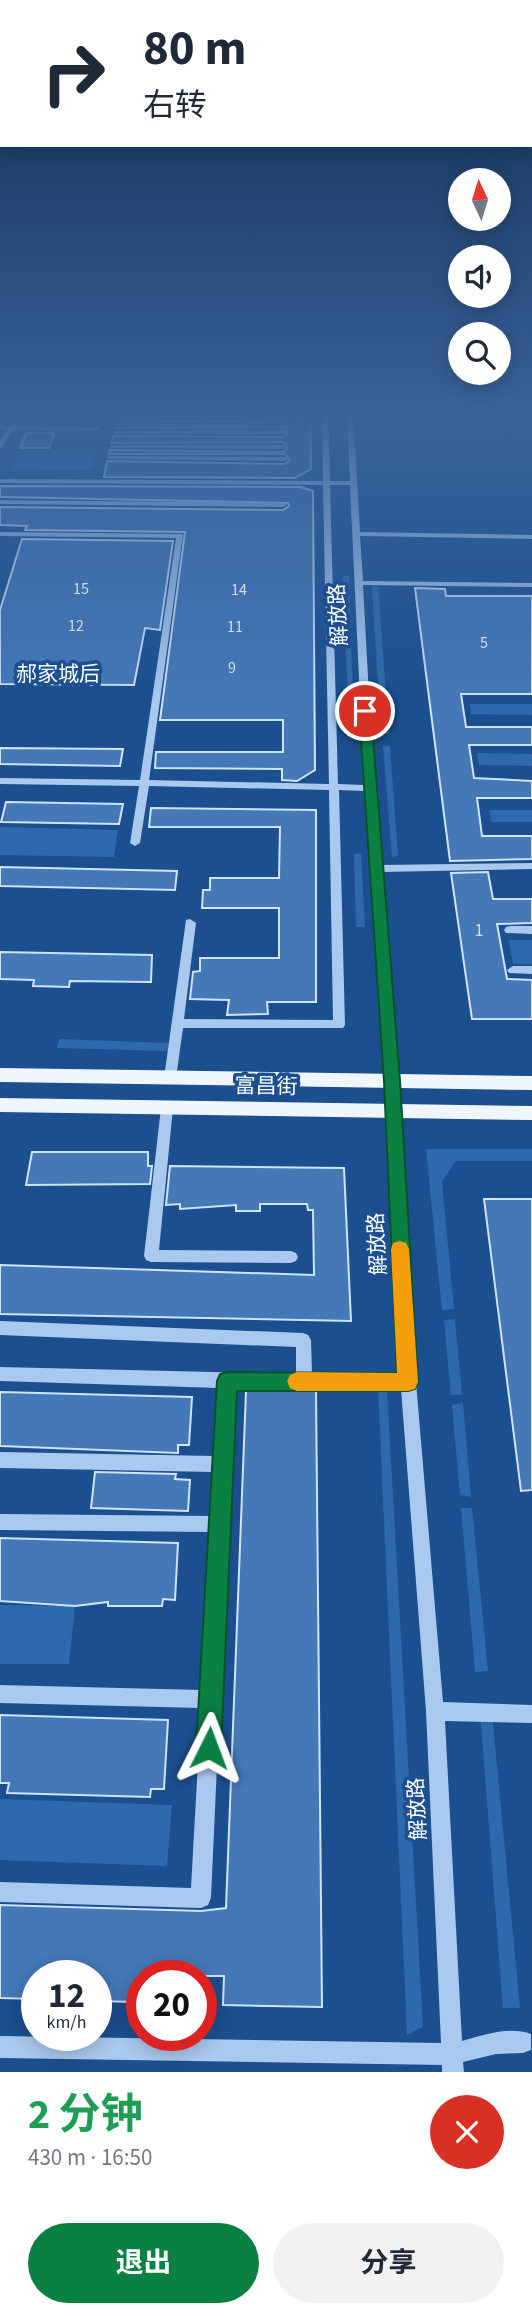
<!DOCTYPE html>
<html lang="zh">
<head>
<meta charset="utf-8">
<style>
  body { margin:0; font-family:"Source Sans 3","Noto Sans SC",sans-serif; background:#f2f2f3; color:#1f2937; height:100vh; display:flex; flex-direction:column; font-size:26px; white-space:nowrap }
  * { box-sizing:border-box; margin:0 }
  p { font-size:23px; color:#747a83 }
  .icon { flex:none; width:38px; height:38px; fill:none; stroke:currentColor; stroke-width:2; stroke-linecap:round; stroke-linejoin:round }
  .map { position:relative; height:2072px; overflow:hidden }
  .sheet { display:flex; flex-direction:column; background:#fff; flex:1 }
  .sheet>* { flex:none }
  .top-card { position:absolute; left:0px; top:0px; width:532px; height:147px; box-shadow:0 4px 18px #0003; background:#fff; color:#1f2937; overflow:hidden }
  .needle { width:46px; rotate:356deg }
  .buttons { position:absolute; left:448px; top:168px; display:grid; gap:14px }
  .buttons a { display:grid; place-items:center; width:63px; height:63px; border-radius:50%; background:#fff; box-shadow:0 4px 18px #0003; font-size:35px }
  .speed { position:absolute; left:21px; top:1960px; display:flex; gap:14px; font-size:35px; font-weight:700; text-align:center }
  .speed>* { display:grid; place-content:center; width:91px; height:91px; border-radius:50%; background:#fff; box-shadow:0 4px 18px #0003; line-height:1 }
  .speed small { font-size:18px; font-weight:400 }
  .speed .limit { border:10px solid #d22; background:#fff; color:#111 }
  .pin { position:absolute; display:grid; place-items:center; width:60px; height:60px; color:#fff; margin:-30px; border:4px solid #fff; border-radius:50%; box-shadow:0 2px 7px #0007 }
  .me { position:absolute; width:77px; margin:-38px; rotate:3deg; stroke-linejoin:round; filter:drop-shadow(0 0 5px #0008) }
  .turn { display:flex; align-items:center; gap:24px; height:147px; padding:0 28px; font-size:32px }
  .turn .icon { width:91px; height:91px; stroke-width:2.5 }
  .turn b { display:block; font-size:49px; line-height:60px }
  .round { display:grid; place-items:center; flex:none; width:74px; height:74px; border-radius:37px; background:#f2f2f3 }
  .summary { display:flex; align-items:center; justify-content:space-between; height:119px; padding:0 28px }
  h1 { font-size:42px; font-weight:700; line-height:52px; color:#1e9e55 }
  .action { display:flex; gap:14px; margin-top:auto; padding:14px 28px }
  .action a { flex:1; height:80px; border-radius:42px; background:#0b8043; color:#fff; font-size:28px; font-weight:700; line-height:80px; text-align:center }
  .action a+a { background:#f2f2f3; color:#1f2937 }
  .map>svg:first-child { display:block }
</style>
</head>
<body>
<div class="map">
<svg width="532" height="2072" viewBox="0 0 532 2072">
  <rect width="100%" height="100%" fill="#1b4f8f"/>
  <!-- green -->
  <g fill="#2e69ad">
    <polygon points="20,448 98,448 91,471 12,470"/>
    <polygon points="343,576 349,576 354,730 349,730"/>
    <polygon points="378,586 389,734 381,734 372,587"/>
    <polygon points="470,704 532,704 532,715 471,714"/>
    <polygon points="383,746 390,746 398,856 392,857"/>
    <polygon points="477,753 532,754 532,766 479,765"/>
    <polygon points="489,810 532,810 532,822 491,822"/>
    <polygon points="0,827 118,830 114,857 0,855"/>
    <polygon points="361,853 365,927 356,927 354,854"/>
    <polygon points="509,940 532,940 532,964 513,964"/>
    <polygon points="59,1039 170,1043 169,1051 57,1048"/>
    <polygon points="426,1149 532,1149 532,1161 456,1161 442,1182 454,1309 442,1310"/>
    <polygon points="455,1319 462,1395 451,1395 444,1320"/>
    <polygon points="378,1387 387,1390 423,2027 407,2035"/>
    <polygon points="463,1403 471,1497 460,1495 452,1405"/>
    <polygon points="461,1508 472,1508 488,1671 475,1672"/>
    <polygon points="0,1605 75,1606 69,1664 0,1664"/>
    <polygon points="480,1711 492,1713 520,2008 503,2008"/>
    <polygon points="0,1799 172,1805 167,1866 0,1860"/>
  </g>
  <!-- building -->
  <g fill="#4478b7" stroke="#cfe3fa" stroke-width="2">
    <polygon points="120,412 310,412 311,469 295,478 104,477 107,461 285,464 290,460 285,454 109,454 110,450 283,452 288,448 283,442 111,443 113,436 283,437 288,433 283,427 117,428 118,424 284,427 289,423 284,417 119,417"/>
    <polygon points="26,433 54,433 49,448 20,448"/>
    <polygon points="0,486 301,487 313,491 315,770 297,781 282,780 282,769 155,768 156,752 283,752 283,720 160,720 185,532 25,530 27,526 0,525 0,507 283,510 289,506 288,503 0,497"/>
    <polygon points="22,539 173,541 160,630 145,628 134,685 0,684 0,610"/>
    <polygon points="415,588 445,589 446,596 532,596 532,694 461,694 466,727 532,727 532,745 469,745 474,778 532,781 532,798 477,798 482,836 532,836 532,859 450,861"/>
    <polygon points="0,748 123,749 120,766 0,764"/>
    <polygon points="6,802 123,804 119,824 1,822"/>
    <polygon points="151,808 316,810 316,1002 267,1002 268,1014 227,1015 229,1000 190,999 193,972 200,971 200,958 279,958 279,908 202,908 203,890 210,890 210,878 279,878 280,827 149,827"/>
    <polygon points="0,867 177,871 175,890 0,886"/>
    <polygon points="488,872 493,899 532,899 532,923 497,924 507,979 532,980 532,1019 472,1019 451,873"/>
    <polygon points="0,952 152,955 151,982 70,981 69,987 33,986 34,980 0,979"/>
    <polygon points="32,1152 148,1152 148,1166 152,1166 150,1184 26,1185"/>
    <polygon points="170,1166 344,1168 351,1321 0,1314 0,1265 314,1275 313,1210 308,1210 307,1204 260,1204 260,1211 236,1211 236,1205 180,1209 180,1204 166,1205"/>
    <polygon points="484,1199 532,1199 532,1490 521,1491"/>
    <polygon points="246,1391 316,1391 322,2007 223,2005 224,1976 142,1976 142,1991 138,1991 137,2002 96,2001 96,1976 37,1976 37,1999 0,1998 0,1905 201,1911 226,1908"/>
    <polygon points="0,1392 192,1397 189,1445 178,1445 178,1453 0,1446"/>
    <polygon points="95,1472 176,1474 175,1479 190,1480 188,1511 91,1508"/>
    <polygon points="0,1538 178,1543 175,1600 163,1599 162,1606 108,1606 108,1602 75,1606 0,1601"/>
    <polygon points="0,1715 168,1720 164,1789 151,1789 150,1797 7,1793 9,1783 0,1783"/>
  </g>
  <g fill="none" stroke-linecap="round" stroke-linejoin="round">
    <!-- minor -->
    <g fill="#a9c9ee" fill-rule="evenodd">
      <path d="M322,412H328L330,481H350L347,412H353L360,532L532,535V539L360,536L363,581L532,583V587L363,585L374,788L380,865L532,863V869L381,872L398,1081L416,1382L443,1702L532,1705V1723L445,1721L462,2041C483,2035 510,2026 531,2034V2050L523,2053L496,2054L463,2062L464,2072H442V2065L0,2058V2036L441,2043L426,1711L401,1389L234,1388L211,1898L208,1905L201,1908L0,1902V1882L191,1888L201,1708L0,1703V1685L202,1690L211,1532L0,1530V1514L212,1516L214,1472L0,1468V1452L215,1456L219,1388L0,1381V1367L296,1374V1347L0,1335V1321L303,1333L308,1335L311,1340L312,1374L400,1375L386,1081L364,791L339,790L345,1025L343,1028H183L176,1078L174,1081H166L164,1078L186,920L190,919L196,923L184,1019L333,1020L329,790L149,786L140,843L135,846L130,843L139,786L0,784V778L140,780L176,538L0,536V532L183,534L149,780L329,784L323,485L0,483V479L323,481ZM330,485H350L364,785L338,784Z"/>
      <polygon points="120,419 284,420 287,422 284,424 118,422 117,421"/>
      <polygon points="0,426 97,427 100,429 97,431 13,430 2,447 0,448 0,440 6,430 0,430"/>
      <polygon points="117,431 283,430 286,432 283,434 115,434 115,432"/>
      <polygon points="113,445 283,445 286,447 283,449 111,448 110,447"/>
      <polygon points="110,456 285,457 288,459 285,461 108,459 108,457"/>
      <polygon points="0,500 283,503 287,505 283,507 0,504"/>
      <polygon points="510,926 532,926 532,934 506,933 504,930 506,927"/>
      <polygon points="513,966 532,966 532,974 509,973 507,970"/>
      <polygon points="167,1103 172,1104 173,1108 159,1250 291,1251 296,1253 298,1257 296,1261 291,1263 151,1262 146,1260 144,1256 161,1108 162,1104"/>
    </g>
    <!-- major -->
    <g fill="#f0f6ff" fill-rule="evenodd">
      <polygon points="0,1068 532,1076 532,1090 0,1082"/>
      <polygon points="0,1098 532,1106 532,1120 0,1112"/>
    </g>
  </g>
  <!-- sky -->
  <linearGradient id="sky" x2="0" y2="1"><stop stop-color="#0f2b4f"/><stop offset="0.59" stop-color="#39639b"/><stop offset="1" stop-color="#39639b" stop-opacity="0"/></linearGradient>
  <rect width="532" height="702" fill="url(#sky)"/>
  <!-- route -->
  <polygon fill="#0b8043" stroke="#07532c" stroke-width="2" points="365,708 371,711 400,1081 418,1382 415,1389 408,1391 237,1391 221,1748 217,1757 209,1761 200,1757 196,1748 217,1381 220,1374 227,1372 397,1373 384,1081 359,711"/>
  <!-- slow -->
  <polygon fill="#f59e0b" points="400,1241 406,1243 409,1249 418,1382 415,1389 408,1391 297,1391 290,1388 287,1381 290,1375 297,1372 397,1373 391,1249 393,1243"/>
  <g text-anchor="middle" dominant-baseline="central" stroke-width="7" stroke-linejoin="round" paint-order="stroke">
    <!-- far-number labels -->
    <g font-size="16" fill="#d0dded">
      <text x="81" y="589">15</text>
      <text x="239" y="590">14</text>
      <text x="76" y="626">12</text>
      <text x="235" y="627">11</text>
      <text x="484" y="643">5</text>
      <text x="232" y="668">9</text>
    </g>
    <!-- number labels -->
    <g font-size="18" fill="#d0dded">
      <text x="479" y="930">1</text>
    </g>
    <!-- street labels -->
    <g font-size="21" fill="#fff" stroke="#1b4f8f">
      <text transform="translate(338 615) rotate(-93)">解放路</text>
      <text transform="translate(266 1086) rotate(1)">富昌街</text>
      <text transform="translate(377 1244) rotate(-93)">解放路</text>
      <text transform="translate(417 1809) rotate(-93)">解放路</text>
    </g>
    <!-- far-quarter labels -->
    <g font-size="21" fill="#fff" stroke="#1b4f8f">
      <text x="58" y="674">郝家城后</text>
    </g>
  </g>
</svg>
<div class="buttons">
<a><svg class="needle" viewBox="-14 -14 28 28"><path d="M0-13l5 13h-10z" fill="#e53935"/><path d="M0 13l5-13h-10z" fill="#747a83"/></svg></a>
<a><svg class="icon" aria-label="sound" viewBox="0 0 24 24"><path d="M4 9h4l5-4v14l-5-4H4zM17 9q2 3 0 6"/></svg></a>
<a><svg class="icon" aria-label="search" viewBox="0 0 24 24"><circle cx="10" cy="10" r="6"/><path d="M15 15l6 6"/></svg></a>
</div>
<div class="speed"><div>12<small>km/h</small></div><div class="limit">20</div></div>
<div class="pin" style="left:365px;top:711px;background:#d93025"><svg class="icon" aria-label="arrive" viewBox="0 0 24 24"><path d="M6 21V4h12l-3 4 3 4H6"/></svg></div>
<svg class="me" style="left:209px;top:1748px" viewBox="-20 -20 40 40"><path d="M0-17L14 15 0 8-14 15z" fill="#0b8043" stroke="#fff" stroke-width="4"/></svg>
<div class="top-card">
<div class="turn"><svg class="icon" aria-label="right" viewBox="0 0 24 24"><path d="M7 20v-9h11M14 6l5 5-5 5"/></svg><div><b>80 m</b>右转</div></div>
</div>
</div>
<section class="sheet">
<div class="summary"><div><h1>2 分钟</h1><p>430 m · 16:50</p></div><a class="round" style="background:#d93025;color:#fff"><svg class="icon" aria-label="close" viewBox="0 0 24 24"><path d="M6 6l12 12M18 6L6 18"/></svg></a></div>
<div class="action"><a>退出</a><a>分享</a></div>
</section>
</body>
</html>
